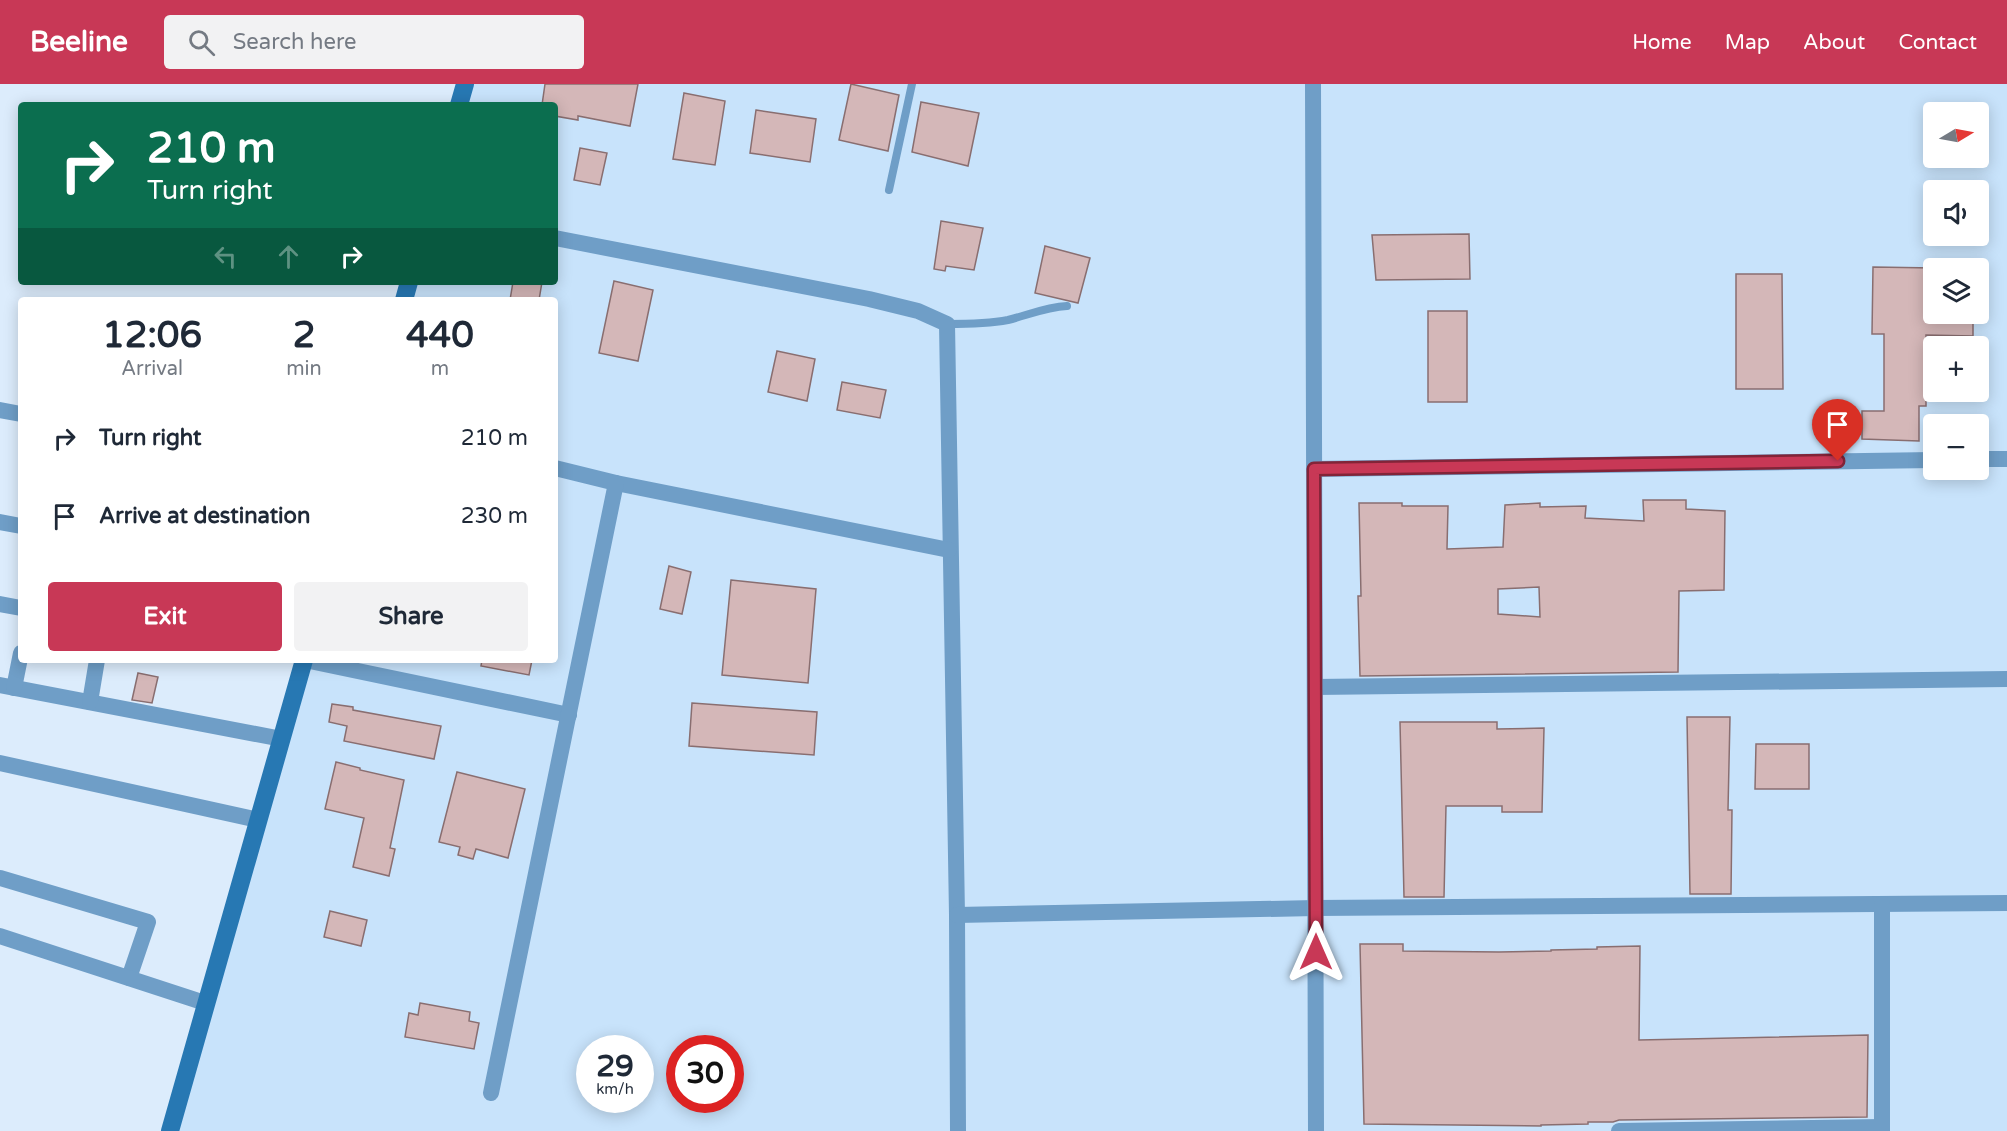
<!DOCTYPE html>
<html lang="en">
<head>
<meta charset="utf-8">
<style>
  body { margin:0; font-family:"Varela Round",sans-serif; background:#f2f2f3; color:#1f2937; height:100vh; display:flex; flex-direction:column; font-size:22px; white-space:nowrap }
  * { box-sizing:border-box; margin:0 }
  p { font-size:20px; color:#747a83 }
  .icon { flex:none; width:33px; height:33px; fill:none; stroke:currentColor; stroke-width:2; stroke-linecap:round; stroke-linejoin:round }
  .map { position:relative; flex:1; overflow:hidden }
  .sheet { position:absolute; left:18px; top:213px; width:540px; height:366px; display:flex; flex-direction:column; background:#fff; border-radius:6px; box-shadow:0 3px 15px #0003 }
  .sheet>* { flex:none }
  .top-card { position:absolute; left:18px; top:18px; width:540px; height:183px; border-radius:6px; box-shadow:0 3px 15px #0003; background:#0b6e4f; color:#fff; overflow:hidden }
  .needle { width:39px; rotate:80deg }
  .tools { position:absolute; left:1923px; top:18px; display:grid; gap:12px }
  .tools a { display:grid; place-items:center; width:66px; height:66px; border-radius:6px; background:#fff; box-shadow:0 3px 15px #0003; font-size:30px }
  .speed { position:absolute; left:576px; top:951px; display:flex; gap:12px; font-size:30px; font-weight:700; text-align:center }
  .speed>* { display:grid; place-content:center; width:78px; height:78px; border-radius:50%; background:#fff; box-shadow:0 3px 15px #0003; line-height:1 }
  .speed small { font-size:15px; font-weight:400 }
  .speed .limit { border:9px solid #d22; background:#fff; color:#111 }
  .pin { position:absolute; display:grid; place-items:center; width:51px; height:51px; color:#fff; margin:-62px -26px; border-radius:50% 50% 50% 0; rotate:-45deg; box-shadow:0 0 6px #0007 }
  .pin .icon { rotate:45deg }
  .me { position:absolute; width:66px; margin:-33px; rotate:0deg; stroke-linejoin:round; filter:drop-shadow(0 0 4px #0008) }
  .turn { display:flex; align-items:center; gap:21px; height:126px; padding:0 30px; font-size:27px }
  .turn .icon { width:78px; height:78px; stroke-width:2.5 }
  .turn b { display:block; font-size:42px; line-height:51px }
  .lanes { display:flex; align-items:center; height:57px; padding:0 30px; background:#0003; justify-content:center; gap:30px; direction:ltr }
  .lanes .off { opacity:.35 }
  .eta { display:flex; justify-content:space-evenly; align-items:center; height:102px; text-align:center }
  .eta b { font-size:36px; font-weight:700; line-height:42px }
  .action { display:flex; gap:12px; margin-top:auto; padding:12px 30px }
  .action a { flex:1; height:69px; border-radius:6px; background:#c83856; color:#fff; font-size:24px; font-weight:700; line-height:69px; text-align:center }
  .action a+a { background:#f2f2f3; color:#1f2937 }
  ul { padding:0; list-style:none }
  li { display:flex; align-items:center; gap:18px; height:78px; padding:0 30px }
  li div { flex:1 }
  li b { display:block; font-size:22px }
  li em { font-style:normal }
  header { display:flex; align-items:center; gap:36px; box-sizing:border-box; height:84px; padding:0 30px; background:#c83856; color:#fff }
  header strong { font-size:28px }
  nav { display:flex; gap:33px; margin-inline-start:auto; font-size:21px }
  .search { width:420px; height:54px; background:#f2f2f3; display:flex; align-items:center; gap:15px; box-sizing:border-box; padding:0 21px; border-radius:6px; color:#747a83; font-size:22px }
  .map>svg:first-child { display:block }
</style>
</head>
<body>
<header>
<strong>Beeline</strong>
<div class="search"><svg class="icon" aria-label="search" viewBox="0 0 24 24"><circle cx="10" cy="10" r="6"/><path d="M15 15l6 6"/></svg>Search here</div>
<nav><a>Home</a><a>Map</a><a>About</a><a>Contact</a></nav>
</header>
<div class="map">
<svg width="2007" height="1047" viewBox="0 0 2007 1047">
  <rect width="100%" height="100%" fill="#dcecfc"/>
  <!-- built -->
  <path fill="#c8e3fb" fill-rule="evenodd" d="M465,0H2007V1047H170L302,576H555V216H404L409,198H555V21H459ZM1934,28H1978V74H1934ZM1934,106H1978V152H1934ZM1934,184H1978V230H1934ZM1934,262H1978V308H1934ZM1934,340H1978V386H1934ZM590,964H640V1016H590ZM680,964H730V1016H680Z"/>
  <!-- building -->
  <g fill="#d4b7b8" stroke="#896e70" stroke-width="1.5" fill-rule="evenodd">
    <polygon points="545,0 638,0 630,42 578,32 578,36 555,32 555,21 542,21"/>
    <polygon points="851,0 899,11 888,67 839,56"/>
    <polygon points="684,9 725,17 715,81 673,75"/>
    <polygon points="921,18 979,29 968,82 912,68"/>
    <polygon points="756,26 816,35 810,78 750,69"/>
    <polygon points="580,64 607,69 600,101 574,96"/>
    <polygon points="941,137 983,144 974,186 946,182 945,187 934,185"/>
    <polygon points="1469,150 1470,195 1376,196 1372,151"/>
    <polygon points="1045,162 1090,174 1078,219 1035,209"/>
    <polygon points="1873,183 1934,184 1934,230 1973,230 1973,252 1926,251 1926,322 1919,322 1919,357 1862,355 1862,327 1884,327 1884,250 1872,250"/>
    <polygon points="1736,190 1782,190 1783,305 1736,305"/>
    <polygon points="614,197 653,206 638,277 599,269"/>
    <polygon points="513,198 542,198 539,216 510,216"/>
    <rect x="1428" y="227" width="39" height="91"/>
    <polygon points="777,267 815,275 807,317 768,308"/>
    <polygon points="842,298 886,306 880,334 837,326"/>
    <path d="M1643,416H1686V425L1725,427L1724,506L1679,507L1678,588L1360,592L1358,512H1361L1359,419H1402V422H1448L1447,465L1503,463L1505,421L1540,419V423L1586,422L1585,434L1644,437ZM1539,503L1540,533L1498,530V505Z"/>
    <polygon points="669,482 691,488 682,530 660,525"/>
    <polygon points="731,496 816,505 808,599 722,591"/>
    <polygon points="482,576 532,576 529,591 481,582"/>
    <polygon points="138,589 158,593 152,619 132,616"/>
    <polygon points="692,619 817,628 814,671 689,662"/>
    <polygon points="332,620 353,623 353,626 441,642 434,675 344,657 347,642 329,638"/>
    <polygon points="1687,633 1730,633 1728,726 1732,726 1731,810 1690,810"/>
    <polygon points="1400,638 1497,638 1497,645 1544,644 1542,728 1502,728 1502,722 1446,722 1444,813 1404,813"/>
    <polygon points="1756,660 1809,660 1809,705 1755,705"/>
    <polygon points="336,678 360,684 360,686 404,696 390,764 395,765 389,792 353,783 364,734 325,725"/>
    <polygon points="457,688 525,705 508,774 476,765 473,775 458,771 460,763 439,758"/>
    <polygon points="330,827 367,836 361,862 324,853"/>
    <polygon points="1360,860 1403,860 1403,867 1499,868 1551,867 1551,866 1597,865 1597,863 1640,862 1639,956 1868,951 1867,1033 1619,1036 1613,1038 1588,1038 1588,1040 1541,1041 1541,1042 1364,1040"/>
    <polygon points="420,919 470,928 469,937 479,939 474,965 405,953 409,929 418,931"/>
  </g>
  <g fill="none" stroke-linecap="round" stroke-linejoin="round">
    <!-- lane -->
    <g stroke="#6f9ec7" stroke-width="8">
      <polyline points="889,106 912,0"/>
      <path d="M947,240C967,240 987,240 1008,236C1028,231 1046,223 1067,222"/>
    </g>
    <!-- street -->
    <g stroke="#6f9ec7" stroke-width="16">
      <polyline points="1313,0 1316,1047"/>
      <polyline points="555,154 869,215 918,227 947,240 957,831 958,1047"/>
      <polyline points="0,326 21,330"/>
      <polyline points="1978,375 2007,375"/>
      <polyline points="1314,385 1934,376"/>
      <polyline points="616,399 949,466"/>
      <polyline points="0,438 21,442"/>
      <polyline points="0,520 21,524"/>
      <polyline points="305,576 569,631"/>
      <polyline points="0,601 282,655"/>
      <polyline points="1315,603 2007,595"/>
      <polyline points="14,604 21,569"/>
      <polyline points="90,618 97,576"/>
      <polyline points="0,679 258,736"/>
      <polyline points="0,794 148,838 129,894"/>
      <polyline points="957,831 1315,824 2007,819"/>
      <polyline points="0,852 205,919"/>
      <polyline points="491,1009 616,399 555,384"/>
      <polyline points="1619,1047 1882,1043"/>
      <polyline points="1882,1047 1882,820"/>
    </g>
    <!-- secondary -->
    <g stroke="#2778b3" stroke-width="18">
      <polyline points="459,21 465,0"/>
      <polyline points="404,216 409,198"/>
      <polyline points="170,1047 304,576"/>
    </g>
  </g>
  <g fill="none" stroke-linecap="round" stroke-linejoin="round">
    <!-- route casing -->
    <g stroke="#822438" stroke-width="15">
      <polyline id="route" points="1316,868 1314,385 1838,377"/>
    </g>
    <!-- route -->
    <use href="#route" stroke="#c83856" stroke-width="10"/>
  </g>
</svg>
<div class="tools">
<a><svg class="needle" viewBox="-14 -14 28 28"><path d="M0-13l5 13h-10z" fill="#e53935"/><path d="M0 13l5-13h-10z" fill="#747a83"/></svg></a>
<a><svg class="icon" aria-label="sound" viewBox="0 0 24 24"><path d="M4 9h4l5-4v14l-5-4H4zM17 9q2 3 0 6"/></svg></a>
<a><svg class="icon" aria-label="layers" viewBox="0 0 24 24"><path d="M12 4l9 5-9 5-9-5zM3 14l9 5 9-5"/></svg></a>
<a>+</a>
<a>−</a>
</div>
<div class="speed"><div>29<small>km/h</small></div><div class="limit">30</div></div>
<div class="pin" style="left:1838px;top:377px;background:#d93025"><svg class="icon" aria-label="arrive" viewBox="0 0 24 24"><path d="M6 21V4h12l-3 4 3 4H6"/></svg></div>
<svg class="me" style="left:1316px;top:868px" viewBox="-20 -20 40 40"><path d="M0-17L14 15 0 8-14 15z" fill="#c83856" stroke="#fff" stroke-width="4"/></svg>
<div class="top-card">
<div class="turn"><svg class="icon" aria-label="right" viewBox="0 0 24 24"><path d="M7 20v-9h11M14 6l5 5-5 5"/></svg><div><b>210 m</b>Turn right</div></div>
<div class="lanes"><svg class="icon off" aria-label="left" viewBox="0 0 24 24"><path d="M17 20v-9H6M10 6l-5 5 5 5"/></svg><svg class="icon off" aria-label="ahead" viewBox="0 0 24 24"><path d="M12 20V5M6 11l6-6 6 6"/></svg><svg class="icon" aria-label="right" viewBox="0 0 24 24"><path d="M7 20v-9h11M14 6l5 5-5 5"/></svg></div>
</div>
<section class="sheet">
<div class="eta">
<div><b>12:06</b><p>Arrival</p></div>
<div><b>2</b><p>min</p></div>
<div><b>440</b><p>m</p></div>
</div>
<ul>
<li><svg class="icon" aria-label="right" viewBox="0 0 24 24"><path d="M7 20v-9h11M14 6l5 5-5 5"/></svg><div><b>Turn right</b></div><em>210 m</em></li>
<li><svg class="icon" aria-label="arrive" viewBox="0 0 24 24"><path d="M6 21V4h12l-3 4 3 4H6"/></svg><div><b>Arrive at destination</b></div><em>230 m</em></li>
</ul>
<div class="action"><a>Exit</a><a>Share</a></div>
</section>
</div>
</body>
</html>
